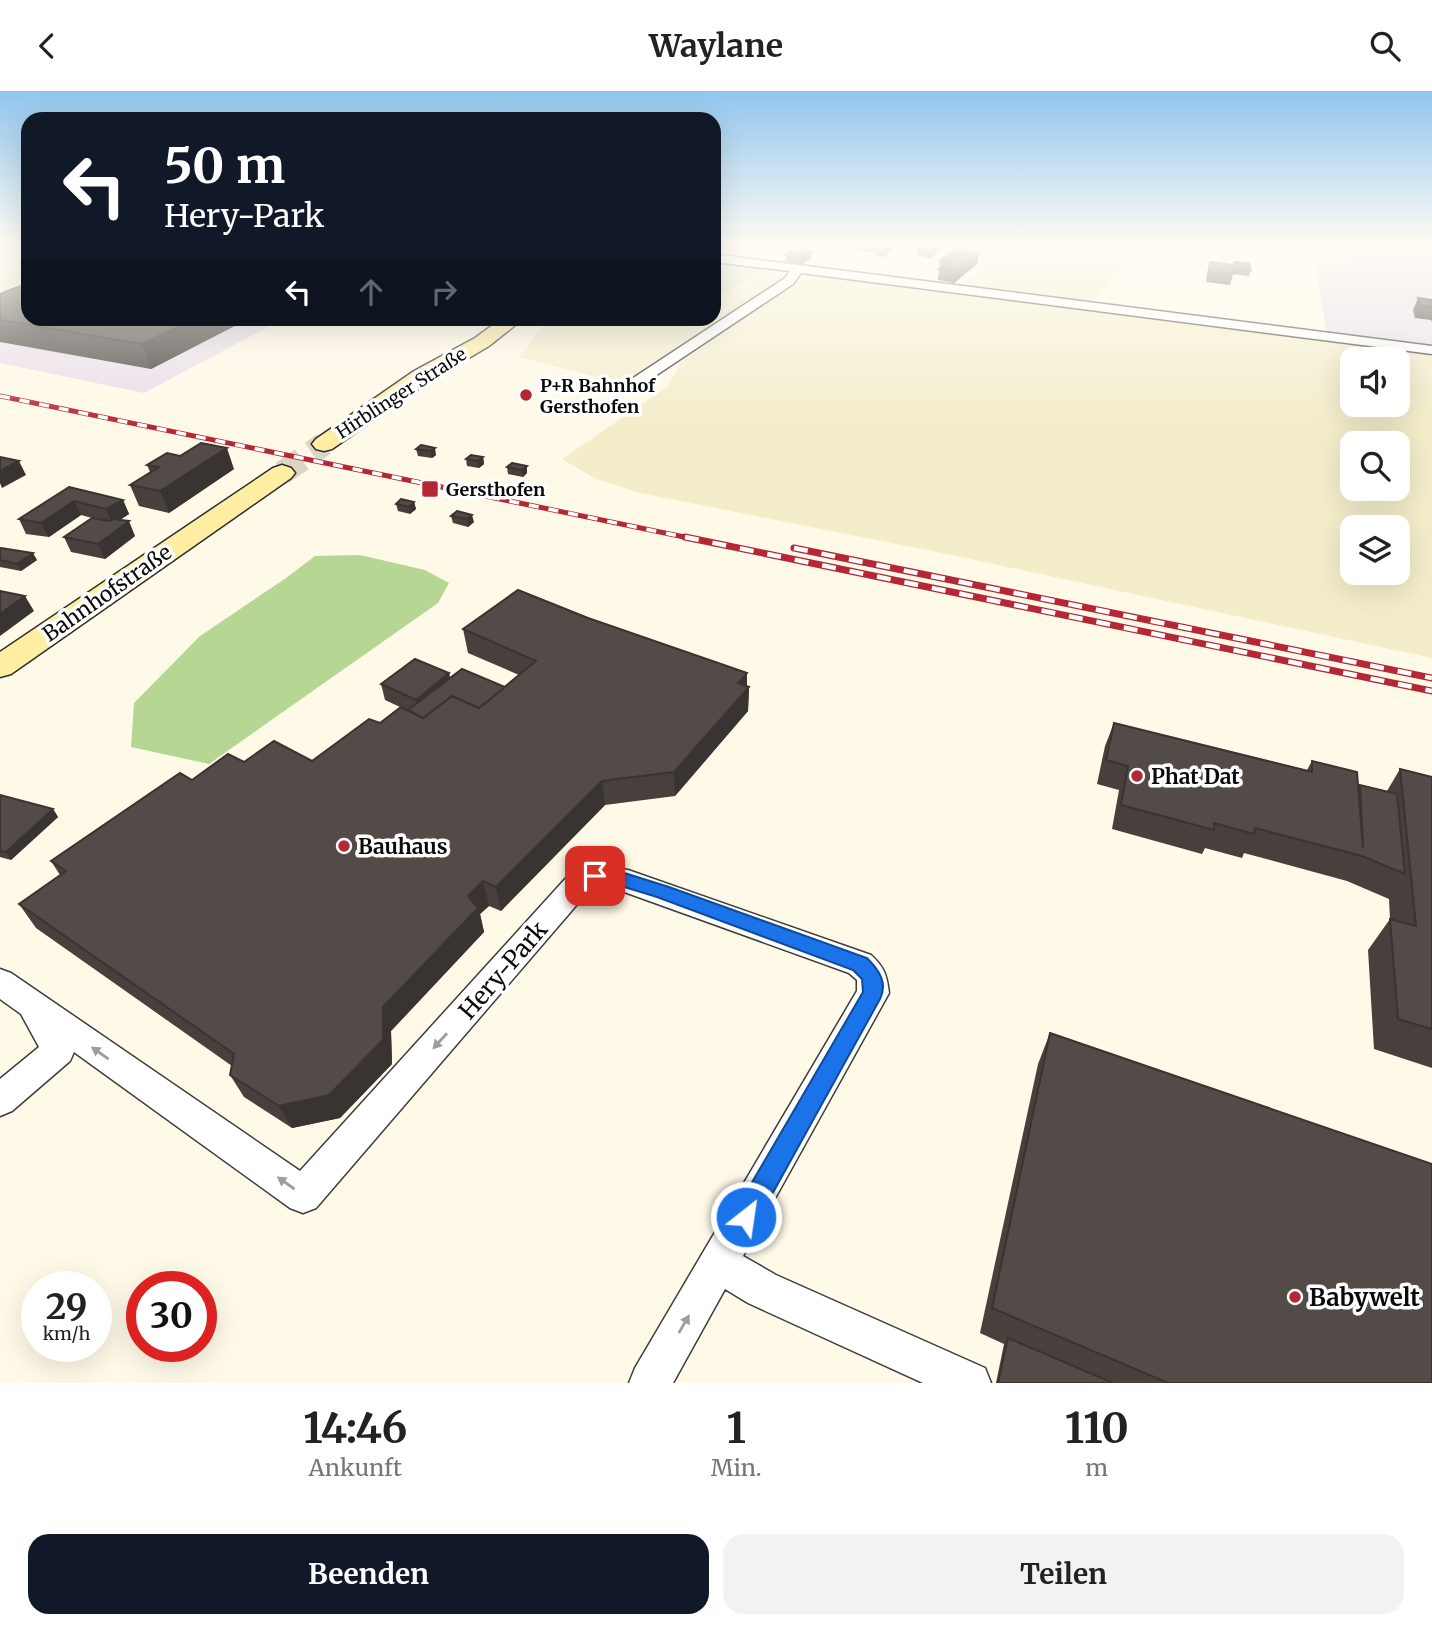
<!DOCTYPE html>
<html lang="de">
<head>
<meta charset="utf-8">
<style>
  body { margin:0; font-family:Merriweather,serif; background:#f2f2f2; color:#222; height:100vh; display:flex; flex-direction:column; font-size:26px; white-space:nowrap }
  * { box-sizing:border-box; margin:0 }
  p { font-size:23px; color:#767676 }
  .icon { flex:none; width:38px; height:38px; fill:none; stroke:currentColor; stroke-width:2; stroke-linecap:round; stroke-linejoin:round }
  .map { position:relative; height:1292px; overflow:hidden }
  .details { display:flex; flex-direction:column; background:#fff; flex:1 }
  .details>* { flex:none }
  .banner { position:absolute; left:21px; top:21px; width:700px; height:214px; border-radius:21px; box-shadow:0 7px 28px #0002; background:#111827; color:#fff; overflow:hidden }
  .buttons { position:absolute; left:1340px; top:256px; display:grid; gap:14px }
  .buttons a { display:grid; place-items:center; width:70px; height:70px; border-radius:14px; background:#fff; box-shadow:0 7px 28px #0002; font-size:35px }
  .speed { position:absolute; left:21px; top:1180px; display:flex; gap:14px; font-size:35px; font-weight:700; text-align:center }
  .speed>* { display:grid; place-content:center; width:91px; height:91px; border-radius:50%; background:#fff; box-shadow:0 7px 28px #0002; line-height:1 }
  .speed small { font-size:18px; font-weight:400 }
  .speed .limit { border:10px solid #d22; background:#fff; color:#111 }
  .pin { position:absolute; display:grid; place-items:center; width:60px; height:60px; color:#fff; margin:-30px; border-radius:14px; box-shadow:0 4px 10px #0006 }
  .me { position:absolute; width:77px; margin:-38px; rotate:30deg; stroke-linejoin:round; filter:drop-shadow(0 0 5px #0008) }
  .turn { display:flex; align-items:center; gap:24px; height:147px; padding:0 28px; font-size:32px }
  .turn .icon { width:91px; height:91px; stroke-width:2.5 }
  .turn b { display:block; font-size:49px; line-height:60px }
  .lanes { display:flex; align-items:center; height:66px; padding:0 28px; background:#0003; justify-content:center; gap:35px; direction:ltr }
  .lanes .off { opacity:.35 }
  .eta { display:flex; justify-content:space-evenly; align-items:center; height:119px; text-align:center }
  .eta b { font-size:42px; font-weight:700; line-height:49px }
  .action { display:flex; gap:14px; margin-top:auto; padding:14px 28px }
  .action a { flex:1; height:80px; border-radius:21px; background:#111827; color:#fff; font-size:28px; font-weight:700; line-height:80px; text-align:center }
  .action a+a { background:#f2f2f2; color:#222 }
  header { display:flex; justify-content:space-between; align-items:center; height:91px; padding:0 28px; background:#fff; font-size:32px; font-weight:700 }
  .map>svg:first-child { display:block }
</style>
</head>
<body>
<header><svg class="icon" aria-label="back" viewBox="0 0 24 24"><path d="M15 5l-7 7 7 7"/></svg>Waylane<svg class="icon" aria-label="search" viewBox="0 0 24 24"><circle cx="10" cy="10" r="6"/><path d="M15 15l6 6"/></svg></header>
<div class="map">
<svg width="1432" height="1292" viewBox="0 0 1432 1292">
  <rect width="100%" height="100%" fill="#fff9e8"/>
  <!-- industrial -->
  <g fill="#e8dee9">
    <polygon points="1347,154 1432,154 1432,257 1327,244 1315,169 1346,172"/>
    <polygon points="0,211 28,228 283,228 144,302 0,272"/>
  </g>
  <!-- farmland -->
  <g fill="#f3edca" fill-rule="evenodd">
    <polygon points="0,154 28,154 28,199 0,211"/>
    <polygon points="1009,154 1145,154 1090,214 959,196"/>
    <polygon points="1187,154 1347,154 1346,172 1315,169"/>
    <polygon points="767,177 783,184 779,191 623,293 519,266 546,231 552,228 632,228 669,235 683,228 714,228 714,209"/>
    <path d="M810,183L1432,262V567L952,464L640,402L596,388L562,368L667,296L681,271ZM1353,268H1398V313H1353ZM1353,352H1398V397H1353ZM1353,436H1398V481H1353Z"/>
  </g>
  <!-- green -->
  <polygon fill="#d1e7b4" points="714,171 767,177 714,209"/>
  <!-- forest -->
  <polygon fill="#b6d793" points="360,464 425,479 449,492 438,512 209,673 131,656 134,612 200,545 286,487 315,465"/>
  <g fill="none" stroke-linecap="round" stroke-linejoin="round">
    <!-- secondary-tunnel -->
    <polyline stroke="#dad5c7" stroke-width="24" stroke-dasharray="24 12" stroke-linecap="butt" points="282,382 324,353"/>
    <!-- minor casing -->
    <g stroke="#3d3d3d" stroke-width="3">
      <g id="minor">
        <polygon points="714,163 1432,255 1432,263 801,182 793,193 631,301 621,301 618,298 621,295 785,187 790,180 714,171"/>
        <path d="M595,774L628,779L871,864C884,876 887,884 889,902L743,1165L776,1184L985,1277L991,1292H923L748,1212L725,1198L673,1292H629L635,1277L857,900V889L849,882L616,798L598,796L586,803L316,1117L303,1122L290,1117L74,961L70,970L12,1020L0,1025V988L39,956L21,923L0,908V878L11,882L300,1080L566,787Z"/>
      </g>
    </g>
    <!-- secondary casing -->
    <g stroke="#2c2c2c" stroke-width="3">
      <g id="secondary">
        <polygon points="501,228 523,228 489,255 430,290 332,358 324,360 316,358 312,353 316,348 414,280 475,247"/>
        <polygon points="282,374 291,377 295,382 291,387 11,583 0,586 0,561 273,377"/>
      </g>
    </g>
    <!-- minor -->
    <use href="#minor" fill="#fff" fill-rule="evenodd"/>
    <!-- secondary -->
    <use href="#secondary" fill="#fdeea4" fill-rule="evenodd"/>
    <!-- rail-far1 casing -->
    <g stroke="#b62736" stroke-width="5">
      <polyline id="rail-far1" points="0,305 694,448"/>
    </g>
    <!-- rail casing -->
    <g stroke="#b62736" stroke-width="7">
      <g id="rail">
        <polyline points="685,446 1432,600"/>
        <polyline points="794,457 1432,587"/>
      </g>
    </g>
    <!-- rail-far1 -->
    <use href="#rail-far1" stroke="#fff" stroke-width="3.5" stroke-dasharray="10" stroke-linecap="butt"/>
    <!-- rail -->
    <use href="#rail" stroke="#fff" stroke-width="4.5" stroke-dasharray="14" stroke-linecap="butt"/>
  </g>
  <!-- wall -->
  <g fill="#47403d">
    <polygon points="858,154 892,160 883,166 875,165 876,162 858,159"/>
    <polygon points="925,154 945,154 944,156 930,167 917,164 918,159"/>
    <polygon points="979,162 977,173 954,192 938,189 940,170"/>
    <polygon points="786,164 811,167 802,173 786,170"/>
    <polygon points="1210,171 1233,174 1234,171 1251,179 1249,185 1233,183 1230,194 1206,191 1207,182"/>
    <polygon points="0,203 248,228 151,278 0,251"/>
    <polygon points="1418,207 1432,209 1432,231 1431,229 1415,227 1413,219"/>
    <polygon points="421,354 436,364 432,367 418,365 416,358"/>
    <polygon points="483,366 484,373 479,377 467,375 466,368"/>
    <polygon points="512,372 527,382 523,386 508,383 507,376"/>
    <polygon points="147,374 234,378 169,422 139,415 130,394 150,381"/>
    <polygon points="69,396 123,409 129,423 120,429 135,445 105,468 71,461 64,446 92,427 81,424 49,446 26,443 19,428"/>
    <polygon points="414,411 416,418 410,423 398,420 396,413"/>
    <polygon points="457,420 474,431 468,436 453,432 451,425"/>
    <polygon points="0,458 37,469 21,480 0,476"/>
    <polygon points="588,527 747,582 747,596 749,596 748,620 675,705 605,714 501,820 489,815 480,823 484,841 391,940 392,973 340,1027 292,1037 244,1006 230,984 232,975 36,837 19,813 60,784 51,770 192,689 244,671 312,670 380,632 400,616 385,609 381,593 449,582 450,587 505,596 519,584 468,562 463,538"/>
    <polygon points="1114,632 1307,679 1312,670 1358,697 1360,694 1387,700 1400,678 1432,686 1432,977 1374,958 1368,859 1390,828 1389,808 1347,790 1244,762 1242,767 1205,757 1202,763 1112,738 1119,699 1097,693 1105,655"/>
    <polygon points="0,704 53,718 58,726 11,769 0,766"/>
    <polygon points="1050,942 1432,1292 996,1292 1004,1253 980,1242 1038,973"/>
  </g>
  <!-- shaded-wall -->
  <g fill="#393432">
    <polygon points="941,154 945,154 944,156 930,167 931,161"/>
    <polygon points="892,155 892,160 883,166 884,161"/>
    <polygon points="812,161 811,167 802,173 802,167"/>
    <polygon points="979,162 977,173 954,192 956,181"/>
    <polygon points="194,228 248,228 151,278 142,253"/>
    <polygon points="227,357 234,378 169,422 160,400"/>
    <polygon points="435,357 436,364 432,367 430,360"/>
    <polygon points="483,366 484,373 479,377 478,370"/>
    <polygon points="19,370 26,384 2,397 0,392 0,380"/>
    <polygon points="527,375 527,382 523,386 522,379"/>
    <polygon points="123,409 129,423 113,433 106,418"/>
    <polygon points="74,410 81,424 49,446 41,432"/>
    <polygon points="414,411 416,418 410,423 409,416"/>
    <polygon points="472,424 474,431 468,436 467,428"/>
    <polygon points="129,430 135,445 105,468 98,453"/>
    <polygon points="33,462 37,469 21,480 17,473"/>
    <polygon points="25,505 34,520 0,545 0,523"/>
    <polygon points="449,582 452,598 420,625 416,609"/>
    <polygon points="747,582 747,599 749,596 748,620 675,705 674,681"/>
    <polygon points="602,690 605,714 501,820 496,796"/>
    <polygon points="53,718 58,726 11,769 6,761"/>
    <polygon points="483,790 489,815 480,823 484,841 391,940 392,973 340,1027 292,1037 279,1015 383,916 468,805"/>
  </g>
  <!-- building -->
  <g fill="#524b47" stroke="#393432" stroke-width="2">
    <polygon points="859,154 880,154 876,157"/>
    <polygon points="884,154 892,155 884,161 876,159"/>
    <polygon points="925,154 941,154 931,161 918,159"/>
    <polygon points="795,158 812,161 802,167 786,164"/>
    <polygon points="955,158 979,162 956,181 939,178 948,171 940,170"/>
    <polygon points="1210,171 1234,174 1233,183 1209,180"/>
    <polygon points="1234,171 1249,172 1251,179 1234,177"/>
    <polygon points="28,192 28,228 194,228 142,253 0,229 0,203"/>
    <polygon points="1418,207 1432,209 1432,216 1421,215"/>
    <polygon points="201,352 227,357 160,400 130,394 159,376 147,374 167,362 180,365"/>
    <polygon points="421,354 435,357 430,360 416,358"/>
    <polygon points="471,364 483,366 478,370 466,368"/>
    <polygon points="0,366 19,370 0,380"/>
    <polygon points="512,372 527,375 522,379 507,376"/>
    <polygon points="69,396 123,409 106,418 74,410 41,432 19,428"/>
    <polygon points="401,408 414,411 409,416 396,413"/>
    <polygon points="457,420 472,424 467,428 451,425"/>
    <polygon points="92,427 110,430 113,428 129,430 98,453 64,446"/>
    <polygon points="1,457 33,462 17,473 0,469 0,458"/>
    <polygon points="518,499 588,527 747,582 738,592 749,596 674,681 602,690 496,796 483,790 468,805 478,817 383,916 383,949 329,1004 279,1015 230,984 234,963 19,813 66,780 51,770 180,682 192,689 228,663 244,671 274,650 312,670 369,628 380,632 401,616 423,627 452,605 479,617 536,570 463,538"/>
    <polygon points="0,500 25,505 0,523"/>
    <polygon points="415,568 449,582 416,609 381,593"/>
    <polygon points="462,578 505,596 479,617 452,605 423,627 408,619"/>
    <polygon points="1114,632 1312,681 1312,670 1357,681 1363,757 1360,694 1397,703 1405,783 1362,765 1255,737 1254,743 1214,732 1214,739 1121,714 1128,675 1106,669"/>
    <polygon points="1400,678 1432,686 1432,938 1398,928 1390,828 1416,835"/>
    <polygon points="0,704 53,718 6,761 0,760"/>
    <polygon points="1050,942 1432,1073 1432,1292 1168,1292 992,1217"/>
    <polygon points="1008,1247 1113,1292 998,1292"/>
  </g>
  <!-- one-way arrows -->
  <defs><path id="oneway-solid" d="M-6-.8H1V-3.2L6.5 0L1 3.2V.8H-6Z" transform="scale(1.75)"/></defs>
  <g fill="#9d9d9d">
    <use href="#oneway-solid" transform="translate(440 950) rotate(132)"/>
    <use href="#oneway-solid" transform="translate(100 962) rotate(-145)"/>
    <use href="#oneway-solid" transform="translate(286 1092) rotate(-145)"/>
    <use href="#oneway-solid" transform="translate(684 1233) rotate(-60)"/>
  </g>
  <!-- sky -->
  <linearGradient id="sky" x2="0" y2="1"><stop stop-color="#91c5ed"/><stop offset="0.46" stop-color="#fffcf5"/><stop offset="1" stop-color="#fffcf5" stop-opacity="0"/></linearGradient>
  <rect width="1432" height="335" fill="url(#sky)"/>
  <!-- route -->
  <path fill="#1a73e8" stroke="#114b97" stroke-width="2" d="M595,778L618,780L669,796L867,867C879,879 888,892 880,908L755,1134L746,1138L737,1134L734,1126L737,1117L863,901L862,888L853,879L657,806L618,794L588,790L586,785L588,780Z"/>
  <!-- markers -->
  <g fill="#b62736" stroke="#fff" stroke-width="2.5">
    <circle cx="526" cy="304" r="7"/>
    <rect x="421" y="389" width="18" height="18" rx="3.5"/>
    <circle cx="1137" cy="685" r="7"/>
    <circle cx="344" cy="755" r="7"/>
    <circle cx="1295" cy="1206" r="7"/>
  </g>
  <g text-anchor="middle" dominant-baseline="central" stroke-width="7" stroke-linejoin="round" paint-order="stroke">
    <!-- far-poi labels -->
    <g font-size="18" font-weight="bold" fill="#0a0a0a" stroke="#fff" text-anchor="start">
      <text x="540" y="294">P+R Bahnhof<tspan x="540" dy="21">Gersthofen</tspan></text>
      <text x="446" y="398">Gersthofen</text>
    </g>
    <!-- far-street labels -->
    <g font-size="18" fill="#0a0a0a" stroke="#fff">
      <text transform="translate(401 302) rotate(-33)">Hirblinger Straße</text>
    </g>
    <!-- street labels -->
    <g font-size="21" fill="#0a0a0a" stroke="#fff">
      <text transform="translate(107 502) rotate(-35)">Bahnhofstraße</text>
    </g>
    <!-- poi labels -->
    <g font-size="21" font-weight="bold" fill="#0a0a0a" stroke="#fff" text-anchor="start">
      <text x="1151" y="685">Phat Dat</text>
      <text x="358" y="755">Bauhaus</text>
    </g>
    <!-- near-street labels -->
    <g font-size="24" fill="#0a0a0a" stroke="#fff">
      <text transform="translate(503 879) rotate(-49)">Hery-Park</text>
    </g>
    <!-- near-poi labels -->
    <g font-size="24" font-weight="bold" fill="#0a0a0a" stroke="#fff" text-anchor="start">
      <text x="1309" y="1206">Babywelt</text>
    </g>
  </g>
</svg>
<div class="buttons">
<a><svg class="icon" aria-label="sound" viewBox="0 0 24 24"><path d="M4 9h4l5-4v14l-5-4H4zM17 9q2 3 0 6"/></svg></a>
<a><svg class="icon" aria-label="search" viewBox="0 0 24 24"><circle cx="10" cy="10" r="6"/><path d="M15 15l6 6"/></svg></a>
<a><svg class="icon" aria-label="layers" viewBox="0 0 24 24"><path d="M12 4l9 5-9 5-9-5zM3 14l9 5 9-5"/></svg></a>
</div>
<div class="speed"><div>29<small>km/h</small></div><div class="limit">30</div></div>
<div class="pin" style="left:595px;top:785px;background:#d93025"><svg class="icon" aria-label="arrive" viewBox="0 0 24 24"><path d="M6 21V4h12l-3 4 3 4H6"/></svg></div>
<svg class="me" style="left:746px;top:1126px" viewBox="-20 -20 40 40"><circle r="17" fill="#1a73e8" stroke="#fff" stroke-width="3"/><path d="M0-11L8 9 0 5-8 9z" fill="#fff"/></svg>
<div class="banner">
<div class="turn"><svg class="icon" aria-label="left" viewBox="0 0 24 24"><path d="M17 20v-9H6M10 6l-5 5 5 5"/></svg><div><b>50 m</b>Hery-Park</div></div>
<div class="lanes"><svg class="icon" aria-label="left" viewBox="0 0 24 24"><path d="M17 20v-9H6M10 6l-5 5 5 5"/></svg><svg class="icon off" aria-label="ahead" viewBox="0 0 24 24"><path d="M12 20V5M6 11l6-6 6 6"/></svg><svg class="icon off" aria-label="right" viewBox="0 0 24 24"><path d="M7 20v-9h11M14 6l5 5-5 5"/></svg></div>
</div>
</div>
<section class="details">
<div class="eta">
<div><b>14:46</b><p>Ankunft</p></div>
<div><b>1</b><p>Min.</p></div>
<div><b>110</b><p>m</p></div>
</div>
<div class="action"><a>Beenden</a><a>Teilen</a></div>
</section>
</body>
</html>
